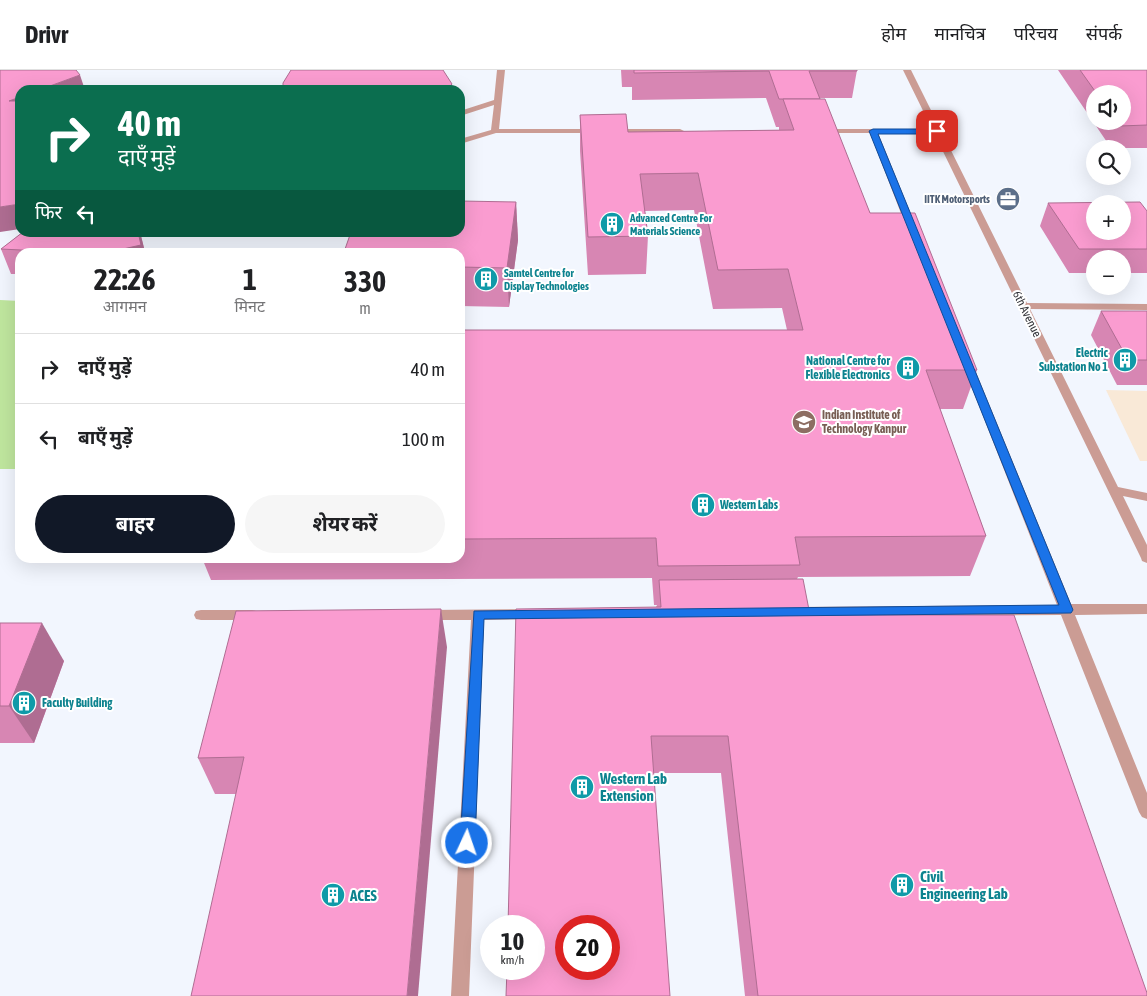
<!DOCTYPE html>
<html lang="hi">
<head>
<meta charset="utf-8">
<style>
  body { margin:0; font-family:"Asap Condensed","Noto Sans Devanagari",sans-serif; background:#f6f6f6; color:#202124; height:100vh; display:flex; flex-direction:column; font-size:19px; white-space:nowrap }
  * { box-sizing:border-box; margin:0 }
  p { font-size:16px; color:#757577 }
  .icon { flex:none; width:28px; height:28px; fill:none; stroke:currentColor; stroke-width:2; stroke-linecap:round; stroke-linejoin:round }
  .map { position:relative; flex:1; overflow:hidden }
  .details { position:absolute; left:15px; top:178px; width:450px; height:315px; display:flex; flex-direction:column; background:#fff; border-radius:15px; box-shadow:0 5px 20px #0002 }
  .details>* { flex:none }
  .hud { position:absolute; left:15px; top:15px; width:450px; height:152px; border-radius:15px; box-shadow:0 5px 20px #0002; background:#0b6e4f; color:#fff; overflow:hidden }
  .controls { position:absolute; left:1086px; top:15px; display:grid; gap:10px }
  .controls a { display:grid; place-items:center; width:45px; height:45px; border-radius:50%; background:#fff; box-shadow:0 5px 20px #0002; font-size:25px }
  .speed { position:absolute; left:480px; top:845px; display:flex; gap:10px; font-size:25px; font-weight:700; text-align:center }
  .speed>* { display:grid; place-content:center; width:65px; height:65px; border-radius:50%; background:#fff; box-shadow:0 5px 20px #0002; line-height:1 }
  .speed small { font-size:12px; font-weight:400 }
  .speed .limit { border:8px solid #d22; background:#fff; color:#111 }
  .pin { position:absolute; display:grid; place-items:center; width:42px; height:42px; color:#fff; margin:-21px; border-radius:10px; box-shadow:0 2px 8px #0006 }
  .me { position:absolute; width:55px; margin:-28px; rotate:3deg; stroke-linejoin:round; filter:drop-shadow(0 0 4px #0008) }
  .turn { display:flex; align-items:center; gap:18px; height:105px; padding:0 20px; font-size:22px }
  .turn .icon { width:65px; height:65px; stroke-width:2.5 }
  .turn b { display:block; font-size:35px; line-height:42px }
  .then { display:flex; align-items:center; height:48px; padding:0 20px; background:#0003; gap:10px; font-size:19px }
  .eta { display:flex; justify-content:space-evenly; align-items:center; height:85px; text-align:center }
  .eta b { font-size:30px; font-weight:700; line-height:35px }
  .cta { display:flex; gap:10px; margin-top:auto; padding:10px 20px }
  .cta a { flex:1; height:58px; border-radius:30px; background:#111827; color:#fff; font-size:20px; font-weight:700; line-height:58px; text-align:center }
  .cta a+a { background:#f6f6f6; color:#202124 }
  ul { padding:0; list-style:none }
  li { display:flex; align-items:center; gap:15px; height:70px; padding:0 20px; border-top:1px solid #e0e0e0 }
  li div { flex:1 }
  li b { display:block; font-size:19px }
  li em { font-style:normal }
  header { display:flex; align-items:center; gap:30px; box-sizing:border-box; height:70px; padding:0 25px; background:#fff; border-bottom:1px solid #e0e0e0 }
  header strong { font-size:24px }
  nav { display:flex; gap:28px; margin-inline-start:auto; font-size:18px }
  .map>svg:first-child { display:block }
</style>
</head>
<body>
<header>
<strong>Drivr</strong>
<nav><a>होम</a><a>मानचित्र</a><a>परिचय</a><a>संपर्क</a></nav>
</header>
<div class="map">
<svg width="1147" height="926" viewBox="0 0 1147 926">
  <rect width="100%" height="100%" fill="#f2f6fe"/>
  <!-- commercial -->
  <polygon fill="#f9e9d7" points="1106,320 1147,321 1147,391 1140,391"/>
  <!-- green -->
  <polygon fill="#bfe69e" points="0,230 20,231 20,399 0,399"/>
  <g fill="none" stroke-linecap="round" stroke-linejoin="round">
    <!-- minor -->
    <g fill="#cb9c94" fill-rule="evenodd">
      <polygon points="497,0 505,0 499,59 680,59 684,61 680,63 496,63 460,74 460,69 491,60 494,35 460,46 460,41 494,30"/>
      <polygon points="903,0 911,0 1027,233 1147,234 1147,240 1030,239 1118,417 1147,423 1147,431 1123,426 1147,475 1147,493 1142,491 1141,488 934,63 878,63 917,159 912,162 907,159 870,63 822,63 818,61 822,59 932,59"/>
      <polygon points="968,292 973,295 1071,534 1147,534 1147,544 1075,545 1147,723 1147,749 1142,747 1139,742 1061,545 792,547 787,546 785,542 787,538 792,537 1057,535 963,295"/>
      <polygon points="532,539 537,540 539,544 537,548 532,549 484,550 469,926 451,926 471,550 427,550 422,549 420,545 422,541 427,540"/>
      <polygon points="201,540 252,540 257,541 259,545 257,549 252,550 201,550 196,549 194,545 196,541"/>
    </g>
  </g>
  <!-- wall -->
  <g fill="#d786b3" fill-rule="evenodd">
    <polygon points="621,0 857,0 852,28 820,28 870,143 977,300 963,339 940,339 986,466 970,506 798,507 797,509 810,545 1147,926 745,926 721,703 653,703 506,926 656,537 657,535 654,535 652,508 211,510 202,488 460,488 460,260 787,260 782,238 713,239 694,140 645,141 648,166 646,204 588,205 580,81 580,45 628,62 779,60 779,57 776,57 766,28 632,30 632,17 622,17"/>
    <path d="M1058,0H1147V78H1111ZM1095,24H1122V51H1095Z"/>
    <polygon points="516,132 518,170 509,237 460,236 460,182"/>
    <polygon points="1048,133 1147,141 1147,203 1122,203 1122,189 1095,189 1095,203 1069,203 1040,156"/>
    <polygon points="23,162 140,162 145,182 20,182 20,204 11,204 1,179"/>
    <polygon points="1101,241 1147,241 1147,315 1117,315 1091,265"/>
    <polygon points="0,553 64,591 34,673 0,673"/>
    <polygon points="447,577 236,724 215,724 198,688"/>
  </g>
  <!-- shaded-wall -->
  <g fill="#af6d92">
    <polygon points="80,5 85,20 39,20"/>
    <polygon points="452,14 453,20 446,20"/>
    <polygon points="20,27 20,53 9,31"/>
    <polygon points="516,132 518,170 509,237 507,198"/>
    <polygon points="20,134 20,159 0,162 0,137"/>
    <polygon points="138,162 140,162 145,182 115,182 114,181"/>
    <polygon points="441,539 447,577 418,926 407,926"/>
    <polygon points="42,553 64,591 34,673 9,636"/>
  </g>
  <!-- building -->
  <g fill="#fa9cd0" stroke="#af6d92" fill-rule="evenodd">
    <polygon points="0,0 76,0 80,5 39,20 20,20 20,27 9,31 20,31 20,134 0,137"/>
    <polygon points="291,0 443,0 452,14 446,20 283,20 283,13"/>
    <polygon points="634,0 857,0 857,1 809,1 820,29 779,29 769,1 634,3"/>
    <polygon points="1080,0 1147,0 1147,55 1120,56 1116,51 1122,51 1122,24 1097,24"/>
    <polygon points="783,29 825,29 870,143 915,143 977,300 926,300 986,466 795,467 800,495 658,496 656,468 460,469 460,260 803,260 788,199 718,200 698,103 640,104 648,166 588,167 580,45 626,44 628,62 794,60"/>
    <polygon points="460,131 516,132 507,198 460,197 460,182 344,182 351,162 460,162"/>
    <path d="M1140,132L1147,141V179H1079L1048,133ZM1095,134H1122V161H1095Z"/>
    <polygon points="23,162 138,162 141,175 114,181 95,182 61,182 1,179"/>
    <polygon points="1101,241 1147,241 1147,290 1128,290"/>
    <path d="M803,509L810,545H1014L1147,923V926H758L728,666H651L670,926H506L507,899H534V856H508L516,539L661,537L659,510ZM566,856H609V899H566Z"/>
    <polygon points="441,539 407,926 191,926 244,687 198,688 236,541"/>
    <polygon points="0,553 42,553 9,636 0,636"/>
  </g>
  <!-- route -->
  <polygon fill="#1a73e8" stroke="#114b97" points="873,59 937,59 941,61 937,64 878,64 1073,540 1071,543 484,549 475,773 472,778 467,780 462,778 460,773 474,541 1059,535 869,61"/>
  <!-- icons -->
  <defs>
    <g id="office-disc" transform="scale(1.25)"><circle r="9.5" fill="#5c6f8a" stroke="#fff"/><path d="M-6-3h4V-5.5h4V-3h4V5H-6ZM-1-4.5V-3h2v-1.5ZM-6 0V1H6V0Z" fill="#fff"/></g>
    <g id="building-disc" transform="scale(1.25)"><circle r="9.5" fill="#0f9aa8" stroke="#fff"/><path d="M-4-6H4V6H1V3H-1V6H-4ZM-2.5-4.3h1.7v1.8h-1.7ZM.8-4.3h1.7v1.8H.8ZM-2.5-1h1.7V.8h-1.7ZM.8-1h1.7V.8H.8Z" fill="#fff"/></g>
    <g id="university-disc" transform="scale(1.25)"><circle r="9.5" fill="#8d6e63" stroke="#fff"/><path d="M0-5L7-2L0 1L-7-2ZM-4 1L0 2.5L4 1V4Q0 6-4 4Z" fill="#fff"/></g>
  </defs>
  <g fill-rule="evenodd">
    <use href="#office-disc" x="1008" y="129"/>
    <use href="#building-disc" x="612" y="154"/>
    <use href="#building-disc" x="486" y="209"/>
    <use href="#building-disc" x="1125" y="290"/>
    <use href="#building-disc" x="908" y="298"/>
    <use href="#university-disc" x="804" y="352"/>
    <use href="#building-disc" x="703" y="435"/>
    <use href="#building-disc" x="24" y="633"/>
    <use href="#building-disc" x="582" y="717"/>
    <use href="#building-disc" x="902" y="815"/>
    <use href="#building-disc" x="333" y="825"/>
  </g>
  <g text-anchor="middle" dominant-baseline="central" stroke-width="4" stroke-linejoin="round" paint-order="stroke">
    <!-- far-service labels -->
    <g font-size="11" font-weight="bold" fill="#4e5e75" stroke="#fff" text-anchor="end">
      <text x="990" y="129">IITK Motorsports</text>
    </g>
    <!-- far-culture labels -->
    <g font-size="11" font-weight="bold" fill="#0d838f" stroke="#fff" text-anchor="start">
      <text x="630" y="148">Advanced Centre For<tspan x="630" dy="13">Materials Science</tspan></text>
      <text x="504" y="203">Samtel Centre for<tspan x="504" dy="13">Display Technologies</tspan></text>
    </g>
    <!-- street labels -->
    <g font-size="12" fill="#36373c" stroke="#fff">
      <text transform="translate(1027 244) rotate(64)">6th Avenue</text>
    </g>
    <!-- culture labels -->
    <g font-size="12" font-weight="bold" fill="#0d838f" stroke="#fff" text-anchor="end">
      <text x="1108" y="283">Electric<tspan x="1108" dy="14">Substation No 1</tspan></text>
      <text x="890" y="291">National Centre for<tspan x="890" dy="14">Flexible Electronics</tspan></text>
      <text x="720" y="435" text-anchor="start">Western Labs</text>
      <text x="42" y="633" text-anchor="start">Faculty Building</text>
    </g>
    <!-- education labels -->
    <g font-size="12" font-weight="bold" fill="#785e54" stroke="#fff" text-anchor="start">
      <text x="822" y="345">Indian Institute of<tspan x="822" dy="14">Technology Kanpur</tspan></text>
    </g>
    <!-- near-culture labels -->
    <g font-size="15" font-weight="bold" fill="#0d838f" stroke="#fff" text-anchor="start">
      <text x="600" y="708">Western Lab<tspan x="600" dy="17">Extension</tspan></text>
      <text x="920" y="806">Civil<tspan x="920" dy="17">Engineering Lab</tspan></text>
      <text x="350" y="825">ACES</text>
    </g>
  </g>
</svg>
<div class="controls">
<a><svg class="icon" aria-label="sound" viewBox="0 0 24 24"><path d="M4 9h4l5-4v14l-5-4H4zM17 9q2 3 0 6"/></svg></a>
<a><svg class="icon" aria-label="search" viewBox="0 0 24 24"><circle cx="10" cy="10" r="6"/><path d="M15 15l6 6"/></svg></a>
<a>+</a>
<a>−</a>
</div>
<div class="speed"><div>10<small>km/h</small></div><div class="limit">20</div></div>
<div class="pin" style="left:937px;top:61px;background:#d93025"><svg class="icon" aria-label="arrive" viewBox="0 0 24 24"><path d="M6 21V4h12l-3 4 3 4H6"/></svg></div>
<svg class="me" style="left:467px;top:773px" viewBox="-20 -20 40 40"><circle r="17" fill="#1a73e8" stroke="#fff" stroke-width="3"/><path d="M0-11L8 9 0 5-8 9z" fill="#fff"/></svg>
<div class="hud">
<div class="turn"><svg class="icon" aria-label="right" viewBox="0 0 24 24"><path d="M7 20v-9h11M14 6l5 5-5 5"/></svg><div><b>40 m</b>दाएँ मुड़ें</div></div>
<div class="then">फिर<svg class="icon" aria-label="left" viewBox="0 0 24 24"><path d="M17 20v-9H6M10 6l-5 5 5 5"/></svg></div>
</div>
<section class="details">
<div class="eta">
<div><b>22:26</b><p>आगमन</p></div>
<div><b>1</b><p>मिनट</p></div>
<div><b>330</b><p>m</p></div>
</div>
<ul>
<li><svg class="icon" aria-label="right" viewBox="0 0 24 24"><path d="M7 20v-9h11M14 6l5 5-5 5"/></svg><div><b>दाएँ मुड़ें</b></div><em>40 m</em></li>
<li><svg class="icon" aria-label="left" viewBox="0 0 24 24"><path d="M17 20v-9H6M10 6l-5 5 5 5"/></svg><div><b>बाएँ मुड़ें</b></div><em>100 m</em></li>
</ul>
<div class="cta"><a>बाहर</a><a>शेयर करें</a></div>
</section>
</div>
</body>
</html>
